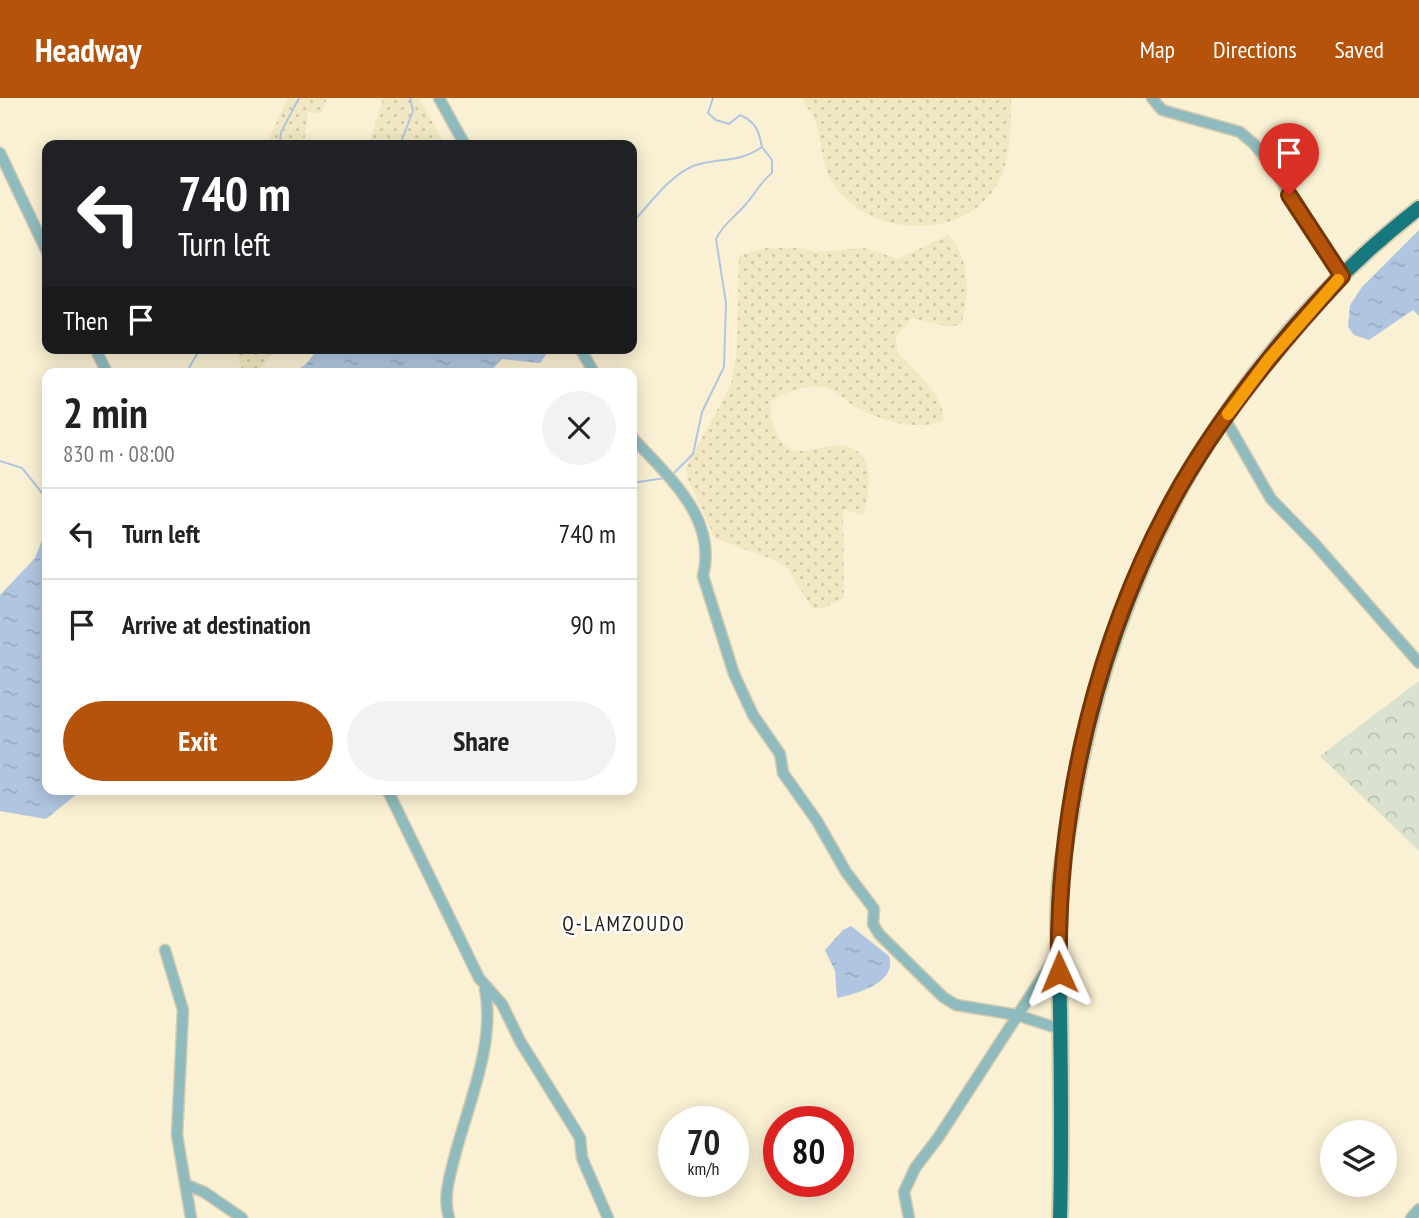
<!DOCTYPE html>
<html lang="en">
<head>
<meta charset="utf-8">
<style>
  body { margin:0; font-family:"PT Sans Narrow",sans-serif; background:#f2f2f2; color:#222; height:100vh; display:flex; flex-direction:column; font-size:26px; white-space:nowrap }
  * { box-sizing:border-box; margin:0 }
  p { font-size:23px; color:#767676 }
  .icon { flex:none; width:38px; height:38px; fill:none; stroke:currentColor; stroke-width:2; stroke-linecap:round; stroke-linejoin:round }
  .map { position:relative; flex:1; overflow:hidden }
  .panel { position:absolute; left:42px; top:270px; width:595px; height:427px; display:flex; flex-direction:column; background:#fff; border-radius:14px; box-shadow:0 4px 18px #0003 }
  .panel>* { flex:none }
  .banner { position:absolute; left:42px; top:42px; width:595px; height:214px; border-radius:14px; box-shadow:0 4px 18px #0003; background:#202124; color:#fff; overflow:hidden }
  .buttons { position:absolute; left:1320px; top:1022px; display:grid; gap:14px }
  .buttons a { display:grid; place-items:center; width:77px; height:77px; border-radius:50%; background:#fff; box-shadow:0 4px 18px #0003; font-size:35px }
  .speed { position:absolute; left:658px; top:1008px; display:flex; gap:14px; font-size:35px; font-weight:700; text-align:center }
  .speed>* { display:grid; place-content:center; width:91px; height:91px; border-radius:50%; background:#fff; box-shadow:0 4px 18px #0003; line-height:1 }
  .speed small { font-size:18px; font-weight:400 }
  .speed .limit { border:10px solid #d22; background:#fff; color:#111 }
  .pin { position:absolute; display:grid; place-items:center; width:60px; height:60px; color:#fff; margin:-72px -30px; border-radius:50% 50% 50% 0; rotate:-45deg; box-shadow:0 0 7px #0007 }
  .pin .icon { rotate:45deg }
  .me { position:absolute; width:77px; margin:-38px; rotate:359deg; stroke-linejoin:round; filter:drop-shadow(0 0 5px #0008) }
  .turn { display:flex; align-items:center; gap:24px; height:147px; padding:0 21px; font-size:32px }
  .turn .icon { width:91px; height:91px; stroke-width:2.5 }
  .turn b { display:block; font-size:49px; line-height:60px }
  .then { display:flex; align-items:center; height:66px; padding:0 21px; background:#0003; gap:14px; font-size:26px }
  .round { display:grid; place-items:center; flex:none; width:74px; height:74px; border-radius:37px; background:#f2f2f2 }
  .headline { display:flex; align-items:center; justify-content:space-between; height:119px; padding:0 21px }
  h1 { font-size:42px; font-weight:700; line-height:52px }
  .cta { display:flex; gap:14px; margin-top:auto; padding:14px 21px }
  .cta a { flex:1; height:80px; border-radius:42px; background:#b45309; color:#fff; font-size:28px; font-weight:700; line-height:80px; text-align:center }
  .cta a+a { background:#f2f2f2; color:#222 }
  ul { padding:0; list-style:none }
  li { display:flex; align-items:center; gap:21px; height:91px; padding:0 21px; border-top:2px solid #e0e0e0 }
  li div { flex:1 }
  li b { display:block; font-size:26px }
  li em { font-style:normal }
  header { display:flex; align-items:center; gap:42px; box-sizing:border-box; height:98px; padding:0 35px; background:#b45309; color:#fff }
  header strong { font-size:33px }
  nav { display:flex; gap:38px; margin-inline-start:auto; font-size:24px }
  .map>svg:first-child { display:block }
</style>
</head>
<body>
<header>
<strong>Headway</strong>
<nav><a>Map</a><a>Directions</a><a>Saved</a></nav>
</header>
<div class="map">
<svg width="1419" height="1120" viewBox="0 0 1419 1120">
  <defs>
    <pattern id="forest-crowns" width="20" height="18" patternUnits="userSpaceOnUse" patternTransform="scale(1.75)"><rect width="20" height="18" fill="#dae2cf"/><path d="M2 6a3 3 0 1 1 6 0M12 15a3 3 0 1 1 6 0" fill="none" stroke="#bbc2b1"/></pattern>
    <pattern id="sand-dots" width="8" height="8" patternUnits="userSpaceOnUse" patternTransform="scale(1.75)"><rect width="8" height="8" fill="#f1e7c2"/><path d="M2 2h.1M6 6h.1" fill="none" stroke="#cec6a6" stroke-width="1.8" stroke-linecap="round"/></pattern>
    <pattern id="water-ripples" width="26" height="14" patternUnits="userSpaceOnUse" patternTransform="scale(1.75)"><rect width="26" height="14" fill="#b0c6e0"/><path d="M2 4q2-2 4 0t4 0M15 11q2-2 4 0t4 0" fill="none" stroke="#97aabf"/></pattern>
  </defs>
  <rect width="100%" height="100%" fill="#faf0d3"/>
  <!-- forest -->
  <polygon fill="url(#forest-crowns)" points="1419,583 1419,753 1320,658"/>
  <!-- sand -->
  <g fill="url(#sand-dots)">
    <polygon points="288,0 327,0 321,16 308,14 304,47 266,47"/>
    <polygon points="383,0 419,0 445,47 369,47"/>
    <path d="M802,0H1011C1011,24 1011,57 1001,79C973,140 884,142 842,97C821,75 824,55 817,28C814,19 807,9 802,0Z"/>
    <path d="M948,137C970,158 970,199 961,226L950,229L912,220L896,239L897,254C912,272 946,297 943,323C917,334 878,322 854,308C846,304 840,295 832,292C812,283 787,293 770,304C770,317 772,329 779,340C796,366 821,344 844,348C878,354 869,396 863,417L843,411L844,500L823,510H812L788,471L777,463L715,440L688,381L686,369L731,287L737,250L739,158L766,150H800L816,154L864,150L898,161Z"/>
    <polygon points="236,250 277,250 257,275 243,275"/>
  </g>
  <!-- water -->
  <g fill="url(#water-ripples)">
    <polygon points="1419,132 1419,218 1413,212 1369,242 1354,237 1348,229 1350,207 1362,189"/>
    <polygon points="319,250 551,250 540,265 502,261 489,275 293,275 306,266"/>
    <polygon points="47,429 47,691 83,691 46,721 0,713 0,497 35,460"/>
    <path d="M851,828L889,858C898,885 856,896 837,900L835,873L825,852L843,832Z"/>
  </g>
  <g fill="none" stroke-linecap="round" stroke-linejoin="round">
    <!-- stream -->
    <g stroke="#b0c6e0" stroke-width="2">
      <polyline points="280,47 281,34 299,0"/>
      <polyline points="400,47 413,13 410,0"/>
      <path d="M632,125C649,107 669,78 693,68C718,59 738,66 762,49C759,33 756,24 740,17L729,26L716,22L708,15L713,0"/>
      <polyline points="186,275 197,256 196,250"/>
      <polyline points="0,363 22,370 47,401"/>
      <path d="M673,376L693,356L702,314L724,269L726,205L716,141C723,126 736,118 746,106C756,95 760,84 772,75V62L762,49"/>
      <polyline points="632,385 665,380"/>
    </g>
    <!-- minor casing -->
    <g stroke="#d4cbb1" stroke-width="13">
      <g id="minor">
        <polyline points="439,0 465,47"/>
        <polyline points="1152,0 1162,12 1240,34 1254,46 1276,73 1302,120 1342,178"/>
        <polyline points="0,55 47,154"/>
        <polyline points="95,250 107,275"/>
        <polyline points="580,250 594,275"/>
        <polyline points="1225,321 1271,401 1315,446 1419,565"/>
        <path d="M632,339C667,378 718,419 703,478L734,576L753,617L780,656L783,675L817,723L846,774L874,811L873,826L879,836L943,899L956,907L1017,917L1060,931"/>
        <polyline points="387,691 479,880 502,906 520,943 574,1030 580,1040 582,1060 608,1120"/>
        <polyline points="165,852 183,912 177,1037 191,1120"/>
        <polyline points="187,1087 204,1094 242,1120"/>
        <path d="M449,1120C443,1100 449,1081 454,1061C467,1009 496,945 485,891"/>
        <polyline points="909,1120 904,1094 915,1070 938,1040 1058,855"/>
        <polyline points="1411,1120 1419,1111"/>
      </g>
    </g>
    <!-- highway casing -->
    <g stroke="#d4cbb1" stroke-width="18">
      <path id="highway" d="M1060,1120C1062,1051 1061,981 1060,912C1059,869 1056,825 1060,782C1063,756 1069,730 1073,704C1113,469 1229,258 1419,110"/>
    </g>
    <!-- minor -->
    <use href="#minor" stroke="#8fbbbe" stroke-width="10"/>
    <!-- highway -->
    <use href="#highway" stroke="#17787d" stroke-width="14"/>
  </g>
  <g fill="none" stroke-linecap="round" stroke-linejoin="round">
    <!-- route casing -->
    <g stroke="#753606" stroke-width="18">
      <path id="route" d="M1059,874C1056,707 1098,532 1181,387C1225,311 1282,242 1342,178L1289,97"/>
    </g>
    <!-- route -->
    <use href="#route" stroke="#b45309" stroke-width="12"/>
    <!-- slow -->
    <polyline stroke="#f59e0b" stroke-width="12" points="1228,316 1269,261 1338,182"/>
  </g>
  <g text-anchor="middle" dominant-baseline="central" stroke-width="5" stroke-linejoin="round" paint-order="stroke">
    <!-- quarter labels -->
    <g font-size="21" letter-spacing="2" fill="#252116" stroke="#fff">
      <text x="624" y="825">Q-LAMZOUDO</text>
    </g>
  </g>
</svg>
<div class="buttons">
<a><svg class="icon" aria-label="layers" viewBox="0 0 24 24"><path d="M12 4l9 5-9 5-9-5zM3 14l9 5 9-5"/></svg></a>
</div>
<div class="speed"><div>70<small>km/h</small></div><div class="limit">80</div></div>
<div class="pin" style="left:1289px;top:97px;background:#d93025"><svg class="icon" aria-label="arrive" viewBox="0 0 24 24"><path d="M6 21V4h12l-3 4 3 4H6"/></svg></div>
<svg class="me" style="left:1059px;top:874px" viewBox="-20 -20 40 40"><path d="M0-17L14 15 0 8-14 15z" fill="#b45309" stroke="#fff" stroke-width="4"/></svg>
<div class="banner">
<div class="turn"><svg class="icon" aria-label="left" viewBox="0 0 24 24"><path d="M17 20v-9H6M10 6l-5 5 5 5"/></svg><div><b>740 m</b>Turn left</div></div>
<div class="then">Then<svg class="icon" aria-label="arrive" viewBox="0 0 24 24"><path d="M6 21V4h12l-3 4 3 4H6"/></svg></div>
</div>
<section class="panel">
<div class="headline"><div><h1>2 min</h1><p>830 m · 08:00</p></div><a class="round"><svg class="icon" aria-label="close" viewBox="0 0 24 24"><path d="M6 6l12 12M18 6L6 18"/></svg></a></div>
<ul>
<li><svg class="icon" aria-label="left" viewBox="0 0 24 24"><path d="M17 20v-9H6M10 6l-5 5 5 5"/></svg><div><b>Turn left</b></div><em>740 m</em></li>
<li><svg class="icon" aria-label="arrive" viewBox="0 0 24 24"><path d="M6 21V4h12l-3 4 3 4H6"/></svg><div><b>Arrive at destination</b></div><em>90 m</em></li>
</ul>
<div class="cta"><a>Exit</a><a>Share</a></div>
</section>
</div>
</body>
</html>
